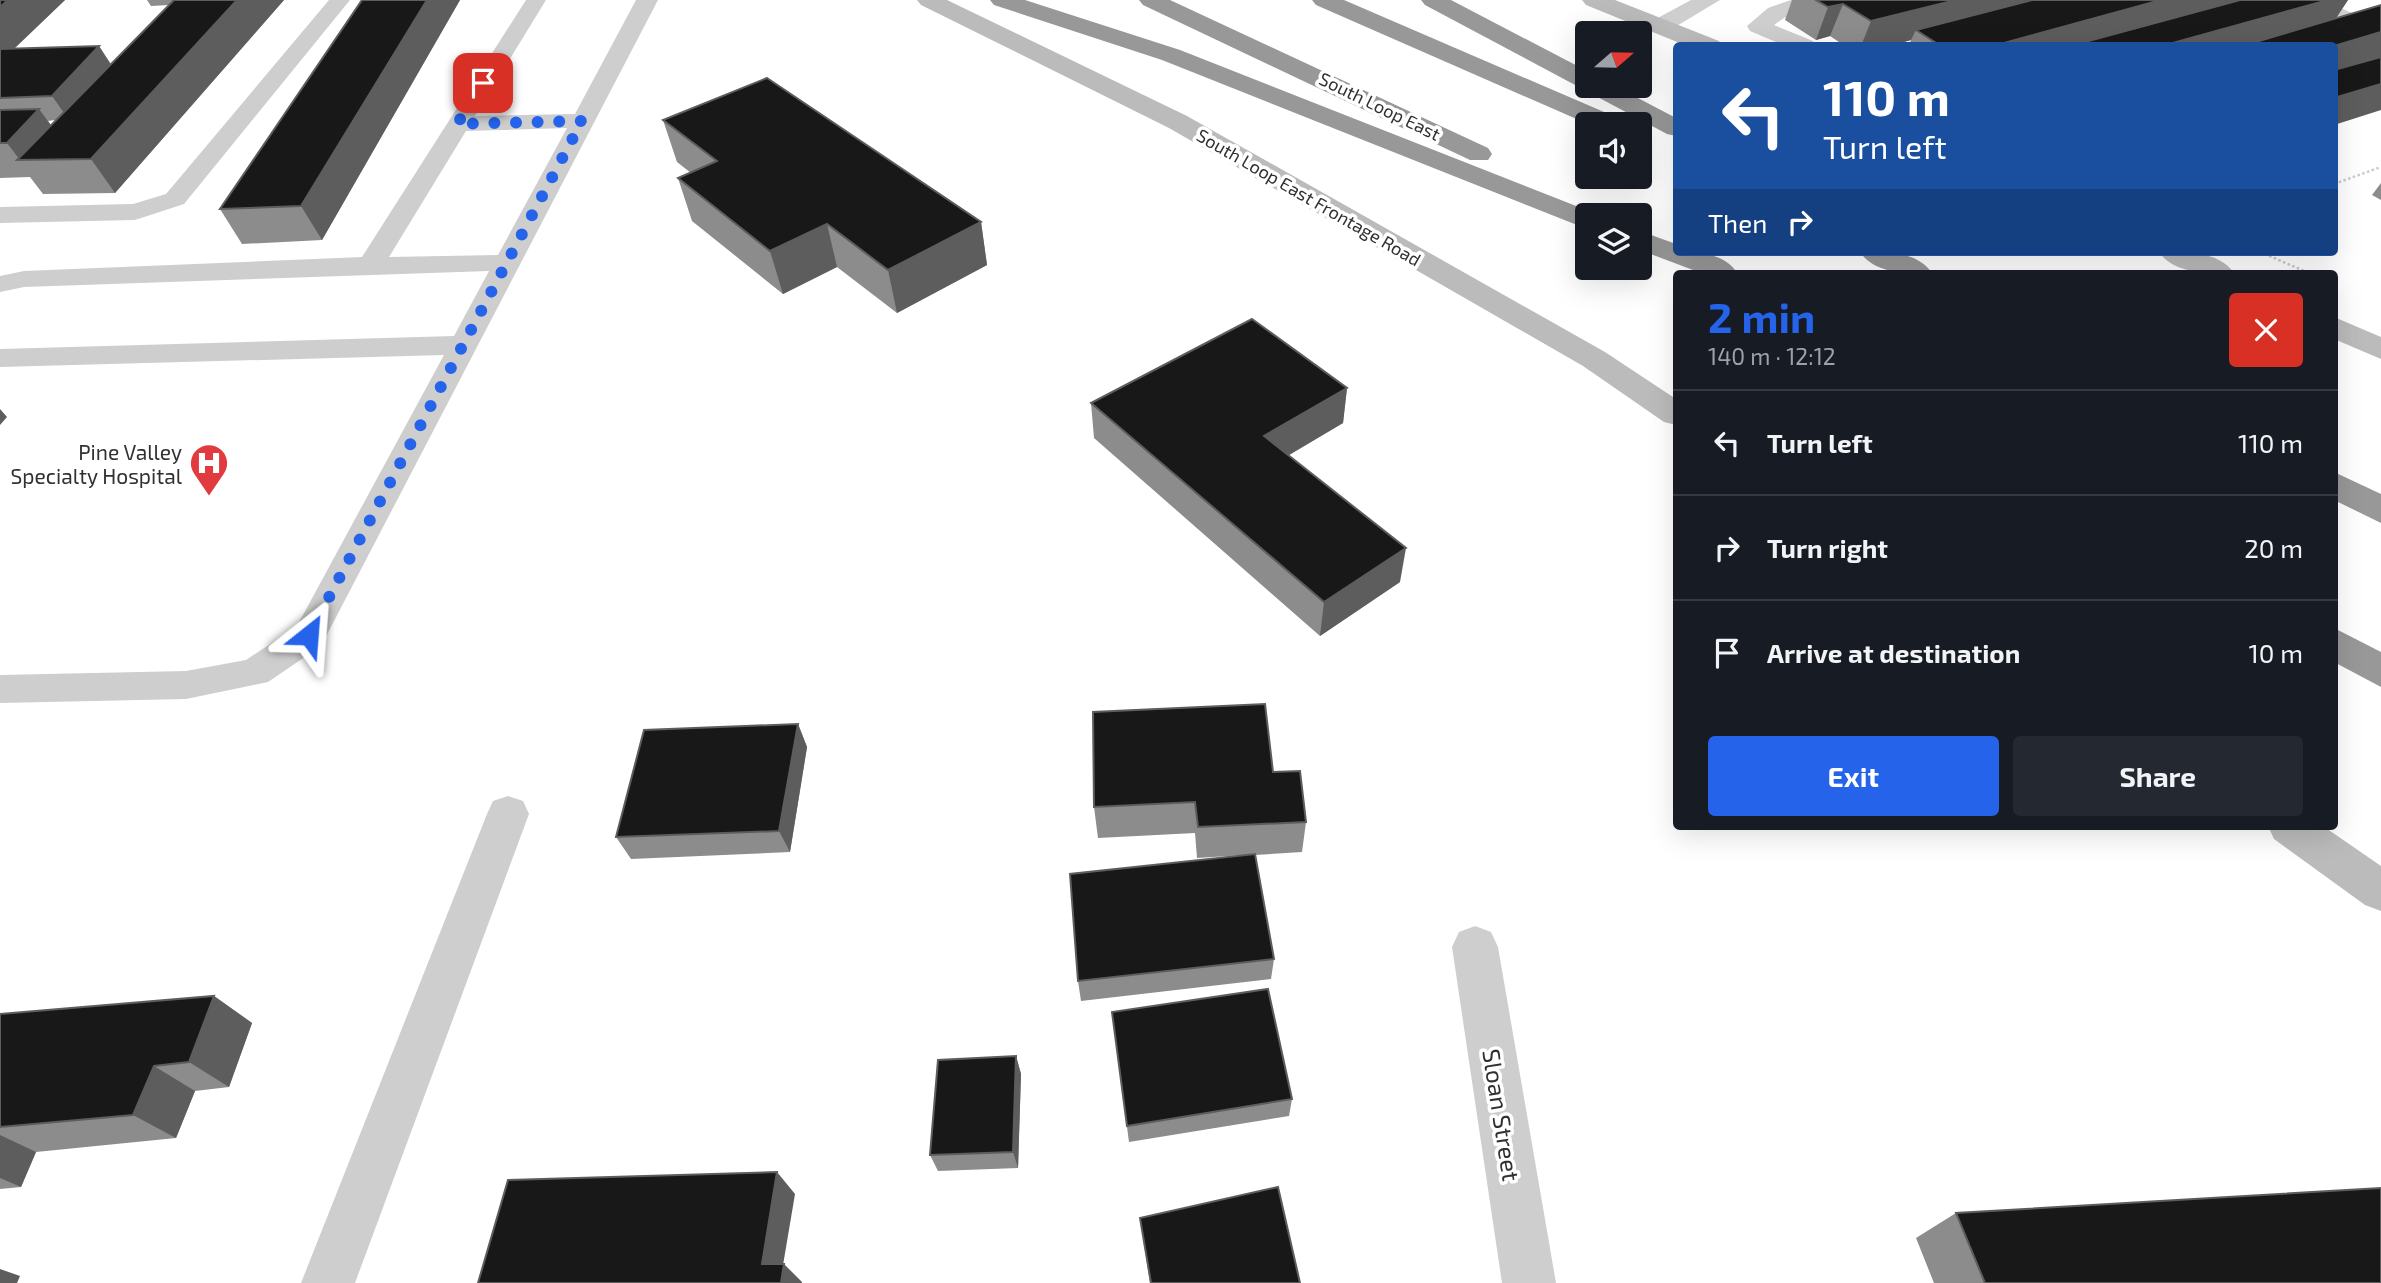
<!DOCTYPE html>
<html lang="en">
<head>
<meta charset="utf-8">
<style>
  body { margin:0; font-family:"Exo 2",sans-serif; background:#242831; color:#f1f3f6; height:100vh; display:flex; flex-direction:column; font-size:26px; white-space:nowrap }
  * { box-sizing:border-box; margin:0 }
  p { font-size:23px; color:#9ea1a6 }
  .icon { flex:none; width:38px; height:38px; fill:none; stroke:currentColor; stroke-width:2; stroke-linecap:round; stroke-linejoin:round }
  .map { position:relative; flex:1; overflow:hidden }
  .details { position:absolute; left:1673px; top:270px; width:665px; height:560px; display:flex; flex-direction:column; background:#171b24; border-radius:7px; box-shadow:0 7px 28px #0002 }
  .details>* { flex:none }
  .top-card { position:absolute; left:1673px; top:42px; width:665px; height:214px; border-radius:7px; box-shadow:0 7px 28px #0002; background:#1a4fa0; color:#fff; overflow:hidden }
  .needle { width:46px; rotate:70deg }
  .tools { position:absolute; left:1575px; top:21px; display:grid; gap:14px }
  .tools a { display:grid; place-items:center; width:77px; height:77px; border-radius:7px; background:#171b24; box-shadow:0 7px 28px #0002; font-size:35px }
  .pin { position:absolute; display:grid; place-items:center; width:60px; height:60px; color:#fff; margin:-30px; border-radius:14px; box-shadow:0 4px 10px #0006 }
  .me { position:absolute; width:77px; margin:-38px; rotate:28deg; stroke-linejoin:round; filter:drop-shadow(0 0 5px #0008) }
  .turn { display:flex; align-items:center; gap:24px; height:147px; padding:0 35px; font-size:32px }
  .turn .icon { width:91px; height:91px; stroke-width:2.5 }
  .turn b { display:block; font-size:49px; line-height:60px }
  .then { display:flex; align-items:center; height:66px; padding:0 35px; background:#0003; gap:14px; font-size:26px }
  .round { display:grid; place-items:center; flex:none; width:74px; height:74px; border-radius:7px; background:#242831 }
  .head { display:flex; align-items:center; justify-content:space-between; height:119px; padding:0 35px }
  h1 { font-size:42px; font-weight:700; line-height:52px; color:#2563eb }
  .primary-button { display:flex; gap:14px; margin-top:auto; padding:14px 35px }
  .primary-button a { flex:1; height:80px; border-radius:7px; background:#2563eb; color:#fff; font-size:28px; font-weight:700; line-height:80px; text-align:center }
  .primary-button a+a { background:#242831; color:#f1f3f6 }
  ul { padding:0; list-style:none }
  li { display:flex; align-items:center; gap:21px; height:105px; padding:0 35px; border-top:2px solid #363941 }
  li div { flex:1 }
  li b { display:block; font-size:26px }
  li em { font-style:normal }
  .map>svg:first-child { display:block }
</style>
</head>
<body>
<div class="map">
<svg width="2381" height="1283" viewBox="0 0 2381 1283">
  <rect width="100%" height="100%" fill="#fff"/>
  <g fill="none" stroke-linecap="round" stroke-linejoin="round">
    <!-- path -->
    <g stroke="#cbcbcb" stroke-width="2.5" stroke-dasharray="2.5 2.5" stroke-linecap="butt">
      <polyline points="2334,184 2381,167"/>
      <polyline points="2260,252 2309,273"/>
    </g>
    <!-- service -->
    <g fill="#cecece" fill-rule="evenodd">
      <polygon points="329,0 350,0 184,204 135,220 0,223 0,207 133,204 166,194"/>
      <path d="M526,0H546L475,116L575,114L636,0H658L321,646L268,682L186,699L0,703V675L186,671L246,660L297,626L444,355L0,367V349L454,336L489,271L24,287L0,292V276L24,271L362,257ZM567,128L498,255L389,257L466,131Z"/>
      <polygon points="1791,0 1822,0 1818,4 1784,18 1774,25 1813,41 1816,46 1785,46 1750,31 1747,26 1768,8"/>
      <polygon points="2296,0 2323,0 2381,26 2381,41 2299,4"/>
    </g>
    <!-- minor -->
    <g fill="#cecece" fill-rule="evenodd">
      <polygon points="1691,0 1720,0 1670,30 1654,30 1650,25 1654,20"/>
      <polygon points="508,796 523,801 529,814 355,1283 301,1283 487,814 493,801"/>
      <polygon points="1475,926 1491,932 1498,947 1556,1283 1502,1283 1452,947 1459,932"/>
    </g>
    <!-- secondary -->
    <g fill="#bbb" fill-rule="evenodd">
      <polygon points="917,0 947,0 1187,116 1605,352 1676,399 1676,425 1664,422 1583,366 1169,128 921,5"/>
      <polygon points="1582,0 1615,0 1719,41 1722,46 1687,46 1586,5"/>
      <path d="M2159,252C2184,252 2218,250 2234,273C2209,273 2175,275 2159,252Z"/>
      <polygon points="2334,317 2381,337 2381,359 2334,339"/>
      <polygon points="2268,826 2323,826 2381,866 2381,911 2365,905 2274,839"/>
    </g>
    <!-- motorway -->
    <g fill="#989898" fill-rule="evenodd">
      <polygon points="990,0 1025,0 1180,50 1599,215 1587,215 1587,227 1577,225 1162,60 994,5"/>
      <polygon points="1139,0 1170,0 1488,148 1492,154 1488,160 1470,160 1143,5"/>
      <polygon points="1312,0 1344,0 1618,118 1622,124 1588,124 1316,5"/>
      <polygon points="1421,0 1451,0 1587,71 1587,86 1615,86 1676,118 1676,136 1667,134 1425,5"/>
      <path d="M1640,231L1676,244V252C1695,252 1723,253 1735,270L1733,273H1701L1640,250Z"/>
      <path d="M1860,252C1885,252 1916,250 1932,273C1907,273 1876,275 1860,252Z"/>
      <polygon points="2334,472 2381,494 2381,523 2334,500"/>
      <polygon points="2334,628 2381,652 2381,687 2334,662"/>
    </g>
  </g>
  <!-- wall -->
  <g fill="#8c8c8c" fill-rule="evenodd">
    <path d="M0,0H65L14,49L99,46L111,64L169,5L151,6L147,0H284L115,193L43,194L30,177L0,178ZM55,120L51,125L48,121Z"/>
    <polygon points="362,0 460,0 322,240 242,244 220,209"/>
    <polygon points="1792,0 2348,0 2335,19 2334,46 1909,46 1911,40 1890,46 1845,46 1830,36 1816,40 1785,20"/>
    <polygon points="663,120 981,222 987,265 897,313 837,267 783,294 692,221 678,178 691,173 677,162"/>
    <polygon points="2381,183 2381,200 2372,195"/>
    <polygon points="1347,388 1343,423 1289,455 1400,582 1320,636 1094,438 1091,403"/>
    <polygon points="798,724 807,747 790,852 631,859 616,837"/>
    <polygon points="1273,772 1306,822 1302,852 1255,855 1274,959 1271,979 1081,1001 1078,981 1244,855 1197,858 1195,833 1098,838 1094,807"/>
    <polygon points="214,996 252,1023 229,1087 195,1091 176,1138 36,1152 21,1187 0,1189 0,1014"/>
    <polygon points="1112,1012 1292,1099 1289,1116 1129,1142"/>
    <polygon points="1016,1056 1021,1074 1018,1168 938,1171 930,1155"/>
    <polygon points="1956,1213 2381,1283 1934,1283 1916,1238"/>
    <polygon points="1140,1218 1300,1283 1150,1283"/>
  </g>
  <!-- shaded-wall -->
  <g fill="#5d5d5d">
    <polygon points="8,0 65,0 0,62 0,7"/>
    <polygon points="237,0 284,0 115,193 91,159"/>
    <polygon points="427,0 460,0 322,240 301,206"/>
    <polygon points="1956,0 2071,0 1916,30 1911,40 1890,46 1861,46 1871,21"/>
    <polygon points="2161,0 2260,0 2096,46 1993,46"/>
    <polygon points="2328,0 2348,0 2331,26 2260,46 2162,46"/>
    <polygon points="1843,4 1830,36 1816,40 1828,7"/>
    <polygon points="2381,32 2381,58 2334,72 2334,46"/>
    <polygon points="99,46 114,70 69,120 52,96"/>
    <polygon points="2381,84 2381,110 2334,125 2334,98"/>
    <polygon points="39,109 64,143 20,160 7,143"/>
    <polygon points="981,222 987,265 897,313 888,270"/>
    <polygon points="827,224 837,267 783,294 770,251"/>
    <polygon points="1347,388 1343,423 1262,471 1264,436"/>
    <polygon points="0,409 7,417 0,425"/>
    <polygon points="1406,548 1400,582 1320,636 1324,602"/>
    <polygon points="798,724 807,747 790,852 779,831"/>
    <polygon points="214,996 252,1023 229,1087 189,1062"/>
    <polygon points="1016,1056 1021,1074 1018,1168 1013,1152"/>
    <polygon points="154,1066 195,1091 176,1138 133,1115"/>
    <polygon points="0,1135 36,1152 21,1187 0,1178"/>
    <polygon points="777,1172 795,1194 780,1283 762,1264"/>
    <polygon points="784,1264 802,1282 802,1283 781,1283"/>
    <polygon points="0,1269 20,1276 17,1283 0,1283"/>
  </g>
  <!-- building -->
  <g fill="#181818" stroke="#5d5d5d" stroke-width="2">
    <polygon points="0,0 8,0 0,7"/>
    <polygon points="174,0 237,0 91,159 17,160"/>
    <polygon points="362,0 427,0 301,206 220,209"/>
    <polygon points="1816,0 1956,0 1871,21 1843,4 1828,7"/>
    <polygon points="2032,0 2161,0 1993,46 1941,46 1916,30"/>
    <polygon points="2240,0 2328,0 2162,46 2070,46"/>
    <polygon points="2381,5 2381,32 2334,46 2242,46"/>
    <polygon points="99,46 52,96 0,98 0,49"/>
    <polygon points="2381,57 2381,84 2334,98 2334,70"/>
    <polygon points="767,78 981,222 888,270 827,224 770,251 678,178 717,161 663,120"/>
    <polygon points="39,109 7,143 0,143 0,110"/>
    <polygon points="1252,319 1347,388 1264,436 1406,548 1324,602 1091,403"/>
    <polygon points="1265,704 1273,772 1300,771 1306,822 1198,827 1195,802 1094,807 1093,712"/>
    <polygon points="798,724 779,831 616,837 644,730"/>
    <polygon points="1255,854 1274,959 1078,981 1070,874"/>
    <polygon points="1268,989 1292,1099 1127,1126 1112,1012"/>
    <polygon points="214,996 189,1062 154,1066 133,1115 0,1127 0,1014"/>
    <polygon points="1016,1056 1013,1152 930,1155 938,1060"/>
    <polygon points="777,1172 762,1264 784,1264 781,1283 478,1283 508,1180"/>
    <polygon points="1278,1187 1300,1283 1151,1283 1140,1218"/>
    <polygon points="2381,1188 2381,1283 1985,1283 1956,1213"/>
  </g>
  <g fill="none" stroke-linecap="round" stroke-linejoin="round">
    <!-- route -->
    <polyline stroke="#2563eb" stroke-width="12" stroke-dasharray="0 21.6" points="309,635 582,121 457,124 483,83"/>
  </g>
  <!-- icons -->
  <defs>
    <g id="hospital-pin" transform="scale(2.0125)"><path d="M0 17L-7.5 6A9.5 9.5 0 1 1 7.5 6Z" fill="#e13a3f" stroke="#fff"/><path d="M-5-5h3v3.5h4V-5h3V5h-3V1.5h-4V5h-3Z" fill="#fff"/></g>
  </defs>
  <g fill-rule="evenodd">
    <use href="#hospital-pin" x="209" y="463"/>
  </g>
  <g text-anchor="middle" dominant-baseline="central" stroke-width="7" stroke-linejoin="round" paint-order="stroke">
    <!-- far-street labels -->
    <g font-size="18" fill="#313131" stroke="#fff">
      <text transform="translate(1380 106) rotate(26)">South Loop East</text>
      <text transform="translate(1309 197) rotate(30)">South Loop East Frontage Road</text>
    </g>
    <!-- poi labels -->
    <g font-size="21" fill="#313131" stroke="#fff" text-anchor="end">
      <text x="182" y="451">Pine Valley<tspan x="182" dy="24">Specialty Hospital</tspan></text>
    </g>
    <!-- near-street labels -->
    <g font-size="24" fill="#313131" stroke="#fff">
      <text transform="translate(1502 1115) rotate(81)">Sloan Street</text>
    </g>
  </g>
</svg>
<div class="tools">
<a><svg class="needle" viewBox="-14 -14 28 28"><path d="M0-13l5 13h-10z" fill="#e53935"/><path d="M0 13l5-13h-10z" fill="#9ea1a6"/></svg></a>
<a><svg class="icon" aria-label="sound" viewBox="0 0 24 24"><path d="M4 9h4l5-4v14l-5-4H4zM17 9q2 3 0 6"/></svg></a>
<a><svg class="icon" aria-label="layers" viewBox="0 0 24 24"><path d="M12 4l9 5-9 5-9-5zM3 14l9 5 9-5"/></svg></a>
</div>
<div class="pin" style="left:483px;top:83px;background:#d93025"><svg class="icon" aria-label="arrive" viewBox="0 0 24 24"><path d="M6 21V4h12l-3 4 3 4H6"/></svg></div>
<svg class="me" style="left:309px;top:635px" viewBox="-20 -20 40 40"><path d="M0-17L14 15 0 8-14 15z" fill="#2563eb" stroke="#fff" stroke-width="4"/></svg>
<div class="top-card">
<div class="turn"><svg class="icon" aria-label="left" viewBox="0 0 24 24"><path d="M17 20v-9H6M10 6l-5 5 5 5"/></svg><div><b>110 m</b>Turn left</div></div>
<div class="then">Then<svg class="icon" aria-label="right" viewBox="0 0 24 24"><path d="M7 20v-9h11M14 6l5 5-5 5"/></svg></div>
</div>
<section class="details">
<div class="head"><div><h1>2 min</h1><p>140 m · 12:12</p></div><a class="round" style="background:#d93025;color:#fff"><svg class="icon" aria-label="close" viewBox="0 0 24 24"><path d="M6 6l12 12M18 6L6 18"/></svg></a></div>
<ul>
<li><svg class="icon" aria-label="left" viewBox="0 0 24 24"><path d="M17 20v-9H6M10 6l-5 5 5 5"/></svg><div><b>Turn left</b></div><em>110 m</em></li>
<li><svg class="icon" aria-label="right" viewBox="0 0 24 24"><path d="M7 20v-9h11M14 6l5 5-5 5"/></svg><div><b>Turn right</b></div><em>20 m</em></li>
<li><svg class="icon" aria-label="arrive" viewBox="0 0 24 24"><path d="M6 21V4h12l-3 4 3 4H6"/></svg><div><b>Arrive at destination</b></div><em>10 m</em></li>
</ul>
<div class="primary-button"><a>Exit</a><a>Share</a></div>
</section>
</div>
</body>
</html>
